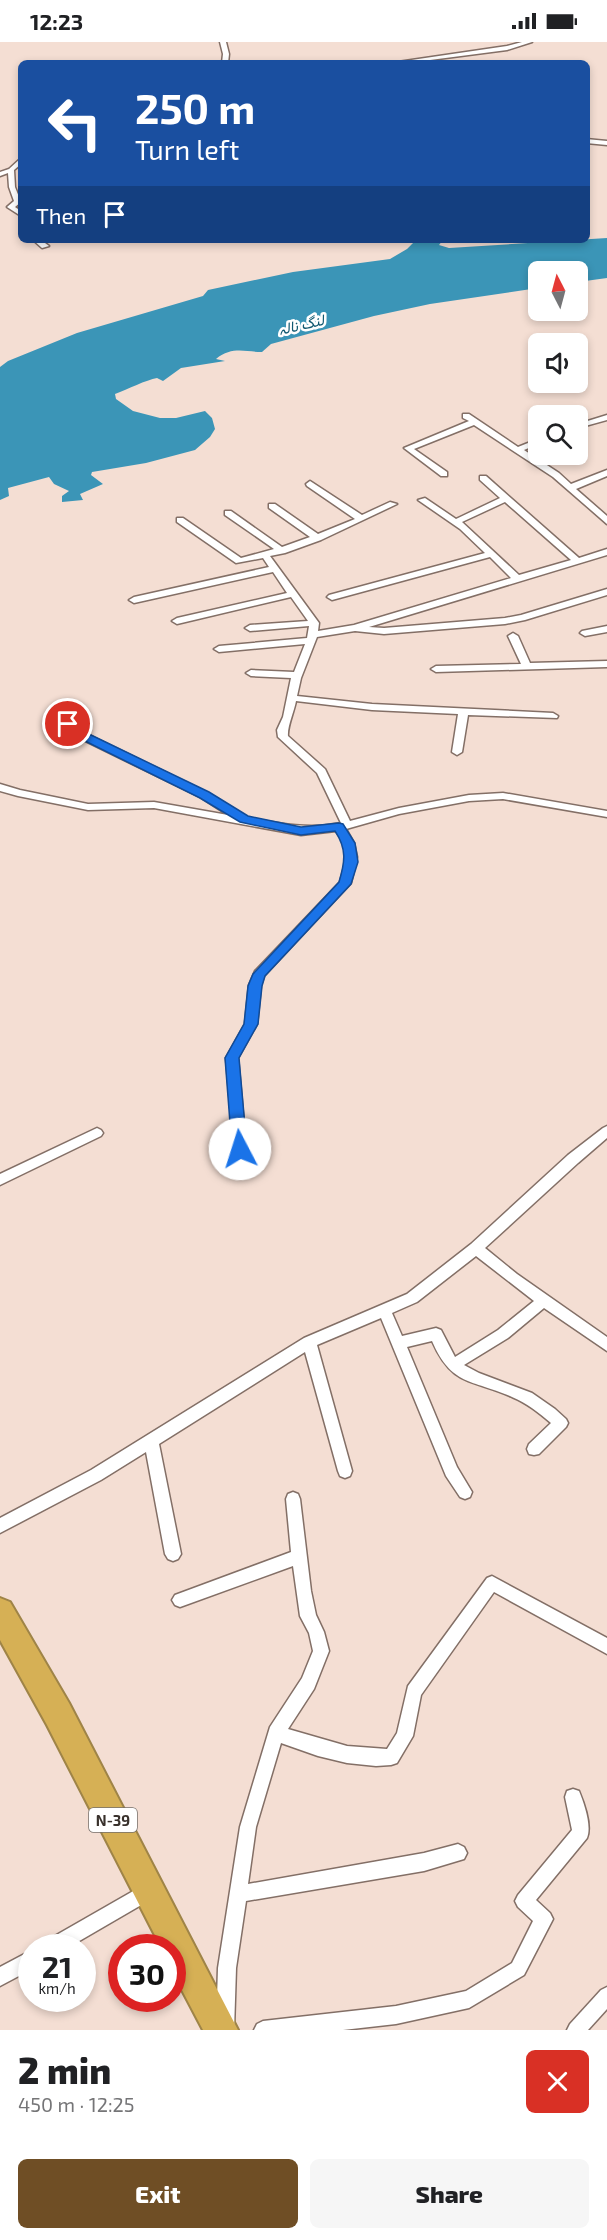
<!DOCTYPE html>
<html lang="en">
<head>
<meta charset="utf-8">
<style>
  body { margin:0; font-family:"Exo 2",Vazirmatn,sans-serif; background:#f6f6f6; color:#202124; height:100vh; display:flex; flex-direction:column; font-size:22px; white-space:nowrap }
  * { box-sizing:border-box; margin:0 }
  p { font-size:20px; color:#757577 }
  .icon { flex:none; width:33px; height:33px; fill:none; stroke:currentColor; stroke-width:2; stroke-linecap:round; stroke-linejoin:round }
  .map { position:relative; height:1988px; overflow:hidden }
  .panel { display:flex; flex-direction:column; background:#fff; flex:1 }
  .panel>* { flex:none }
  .guide { position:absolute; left:18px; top:18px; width:572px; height:183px; border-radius:9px; box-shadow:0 3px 9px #0003; background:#1a4fa0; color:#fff; overflow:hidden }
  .needle { width:39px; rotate:354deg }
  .tools { position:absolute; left:528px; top:219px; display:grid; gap:12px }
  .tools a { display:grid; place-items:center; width:60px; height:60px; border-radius:9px; background:#fff; box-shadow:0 3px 9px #0003; font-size:30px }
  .speed { position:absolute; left:18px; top:1892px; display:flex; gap:12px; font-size:30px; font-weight:700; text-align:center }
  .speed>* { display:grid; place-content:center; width:78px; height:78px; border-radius:50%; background:#fff; box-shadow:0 3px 9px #0003; line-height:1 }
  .speed small { font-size:15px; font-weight:400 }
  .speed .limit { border:9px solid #d22; background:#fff; color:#111 }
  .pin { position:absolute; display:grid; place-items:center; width:51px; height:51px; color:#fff; margin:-26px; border:3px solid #fff; border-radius:50%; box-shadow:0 2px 6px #0007 }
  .me { position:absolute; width:66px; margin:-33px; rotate:355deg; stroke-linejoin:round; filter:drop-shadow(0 0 4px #0008) }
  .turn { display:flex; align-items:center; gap:21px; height:126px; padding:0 18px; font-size:27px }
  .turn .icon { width:78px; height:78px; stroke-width:2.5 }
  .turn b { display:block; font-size:42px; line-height:51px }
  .then { display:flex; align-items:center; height:57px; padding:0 18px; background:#0003; gap:12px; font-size:22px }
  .round { display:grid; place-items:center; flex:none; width:63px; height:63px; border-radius:9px; background:#f6f6f6 }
  .summary { display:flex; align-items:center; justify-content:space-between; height:102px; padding:0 18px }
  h1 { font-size:36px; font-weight:800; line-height:45px }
  .cta { display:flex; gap:12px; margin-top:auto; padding:12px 18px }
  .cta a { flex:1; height:69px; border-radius:9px; background:#6f4e25; color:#fff; font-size:24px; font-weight:800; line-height:69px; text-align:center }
  .cta a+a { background:#f6f6f6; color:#202124 }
  .status { display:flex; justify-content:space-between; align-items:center; height:42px; padding:0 30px; background:#fff; direction:ltr }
  .status svg { height:16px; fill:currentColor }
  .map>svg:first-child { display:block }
</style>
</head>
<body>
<div class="status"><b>12:23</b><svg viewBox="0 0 49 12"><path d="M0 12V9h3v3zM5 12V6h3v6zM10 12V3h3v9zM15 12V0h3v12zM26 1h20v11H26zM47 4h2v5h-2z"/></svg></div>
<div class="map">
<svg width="607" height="1988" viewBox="0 0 607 1988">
  <rect width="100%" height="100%" fill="#f4ded3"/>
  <!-- water -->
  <path fill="#3b95b7" d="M607,196V236L578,240V230H538V246L430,262L374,274L271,302L262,310C245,310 232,304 216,317L225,319L181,326L163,339L157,336C146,338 128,347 115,352L116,357L133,369L160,376H176L205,369L212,376L215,387L210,395L195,408L146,421L92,430L91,433L103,442L80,452L83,458L62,460V454L69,449L54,442L49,435L8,446L9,454L0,458V325L8,319L77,291L203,254L208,248L293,230L390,217L407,207L416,198H443L439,203L449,206Z"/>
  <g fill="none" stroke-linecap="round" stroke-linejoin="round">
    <!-- street casing -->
    <g stroke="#836f66" stroke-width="3">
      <g id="street">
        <polygon points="220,0 226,0 229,12 228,21 222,21 223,12"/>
        <polygon points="522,0 532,0 507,8 407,21 391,21 507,4"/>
        <polygon points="586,97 607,99 607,103 586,101"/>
        <polygon points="21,116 21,122 14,128 15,145 19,155 21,155 21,160 15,165 21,169 21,174 7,165 14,159 9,145 8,131 0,134 0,130 9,127"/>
        <polygon points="33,198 41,198 49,204 42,206"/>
        <polygon points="463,372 469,372 518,405 538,397 538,402 524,408 559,431 571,442 607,428 607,434 576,447 607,474 607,482 553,435 474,383 414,407 447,430 447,434 441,434 404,406 469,379 463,376"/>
        <polygon points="607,373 607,378 578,386 578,382"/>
        <path d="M480,434H486L579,516L607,507V513L369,585L384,586L505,576L521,573L607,547V553L525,578L505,582L384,592L355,589L317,595L301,636L297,654L372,662L553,671L558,674L557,676L468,673L462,710L457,713L452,710L458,672L372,668L296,659C294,670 287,685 288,694L325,727L350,779L399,766L469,753L503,751L607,769V775L503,757L469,759L399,772L346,787L354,801L357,815L351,841L264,934L261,943L257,982L238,1016L246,1107L244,1110H236L234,1107L226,1016L245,982L249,943L255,929L340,840L347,815L344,801L336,789L301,793L154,766L88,768L18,754L0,749V742L20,748L88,762L154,760L228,773L200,755L83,698L59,677L63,669L67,668L72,671L69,676L91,694L208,751L242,772L243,775C276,781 307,788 341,781L317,731L278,695L277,688L283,675L291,636L251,634L246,631L251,628L294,630L305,602L219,610L214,607L219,604L307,596L309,584L250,589L245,586L250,583L308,579L291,555L177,582L172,579L177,576L287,551L273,530L134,561L129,558L134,555L269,525L263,516L236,521L177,480V476H183L241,516L274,507L225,473V469H231L282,505L310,495L269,466V462H275L318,492L355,477L307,444L306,442L310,439L362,473L390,460L397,462L321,498L285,511L270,514L319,581L318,589L354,583L511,536L490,515L332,558L327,555L329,553L485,511L460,487L418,458L425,456L456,477L500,456L480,438ZM505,460L571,518L519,533L462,480Z"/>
        <polygon points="607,584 607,590 585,594 580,591 582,589"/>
        <polygon points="513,591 518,594 530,621 607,619 607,625 436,630 431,627 436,624 521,622 508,594"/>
        <path d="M607,1084V1096L578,1121L485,1206L517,1232L607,1295V1309L544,1266L508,1296L464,1323L479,1331L532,1351L555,1367L566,1377L568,1381L566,1385L539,1412L534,1413L529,1412L527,1407L529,1402L551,1381C539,1371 527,1361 512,1355C472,1337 452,1345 432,1299L407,1305L457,1425L472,1450L470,1455L465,1457L460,1455L446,1434L381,1276L317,1303L352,1429L350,1434L345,1436L340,1434L338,1429L305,1310L159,1402L181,1512L178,1517L173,1519L168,1517L165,1512L146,1410L101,1438L0,1491V1476L91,1428L304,1296L407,1252L471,1202L568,1113L603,1086ZM476,1214L534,1259L498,1288L455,1315L441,1288L436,1286L402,1294L392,1271L417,1260Z"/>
        <polygon points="97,1086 101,1088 103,1091 101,1094 0,1143 0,1132"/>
        <polygon points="293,1450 298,1452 300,1457 311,1549 316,1573 324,1590 329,1609 314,1647 288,1687 347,1704 387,1707 397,1691 408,1644 487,1536 492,1534 607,1596 607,1612 494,1550 421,1653 413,1694 397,1721 391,1723 376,1724 347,1721 318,1714 281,1701 256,1785 248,1842 424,1811 458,1802 464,1805 467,1811 464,1817 424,1829 246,1859 236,1926 234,1988 216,1988 218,1926 240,1785 270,1685 302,1636 313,1609 309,1591 300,1574 293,1524 180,1565 175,1563 172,1558 175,1553 291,1510 286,1457 288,1452"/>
        <path d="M573,1747L579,1749C584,1761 592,1784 587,1796L536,1858L550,1871L553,1877L524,1933L469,1966L396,1982L343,1988H254L257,1982L263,1979L396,1964L466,1949L512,1921L533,1879L518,1865L515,1859L518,1853L572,1788L565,1755L567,1749Z"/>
        <polygon points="149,1840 155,1843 158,1849 155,1855 69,1905 43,1905 46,1899"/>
        <polygon points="32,1908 32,1927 0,1944 0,1925"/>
        <polygon points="607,1945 607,1967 588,1988 567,1988 570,1982 601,1948"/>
      </g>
    </g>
    <!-- highway casing -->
    <g stroke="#9f8447" stroke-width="4">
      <polygon id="highway" points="0,1556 10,1560 69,1661 238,1988 203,1988 172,1929 172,1905 161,1905 47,1683 0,1598"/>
    </g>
    <!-- street -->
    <use href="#street" fill="#fff" fill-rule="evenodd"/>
    <!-- highway -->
    <use href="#highway" fill="#d6b055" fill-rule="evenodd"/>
  </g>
  <!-- route -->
  <path fill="#1a73e8" stroke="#114b97" stroke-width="1.5" d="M68,678L91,693L209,750L248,774L301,785L339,781L343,782L355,801L358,820L351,842L265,934L262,944L258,982L239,1016L247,1107L245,1111H235L232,1107L225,1016L244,982L248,944L253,932L339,840C345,820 347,807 335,789L301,793L240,780L200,756L83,698L64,684L62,682Z"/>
  <g text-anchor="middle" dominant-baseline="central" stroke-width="5" stroke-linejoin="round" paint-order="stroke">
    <!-- far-water labels -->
    <g font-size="15" font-style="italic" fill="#115971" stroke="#fff">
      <text transform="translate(301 282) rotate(-13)">لنگ نالہ</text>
    </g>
    <!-- shield labels -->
    <rect fill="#fff" stroke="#746f6b" stroke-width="1.5" x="89" y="1766" width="48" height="24" rx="4.5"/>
    <g font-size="15" font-weight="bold" fill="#39312c">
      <text x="113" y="1778">N-39</text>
    </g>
  </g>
</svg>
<div class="tools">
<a><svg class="needle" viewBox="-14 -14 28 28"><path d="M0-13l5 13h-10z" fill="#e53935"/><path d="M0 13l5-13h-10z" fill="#757577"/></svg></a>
<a><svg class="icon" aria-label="sound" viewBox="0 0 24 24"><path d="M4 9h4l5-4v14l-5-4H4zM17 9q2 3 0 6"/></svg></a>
<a><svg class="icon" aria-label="search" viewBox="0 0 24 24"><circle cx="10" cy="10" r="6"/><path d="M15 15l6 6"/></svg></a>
</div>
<div class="speed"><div>21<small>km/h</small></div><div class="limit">30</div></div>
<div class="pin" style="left:68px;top:682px;background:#d93025"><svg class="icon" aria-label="arrive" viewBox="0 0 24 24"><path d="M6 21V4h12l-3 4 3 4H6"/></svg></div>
<svg class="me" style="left:240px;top:1107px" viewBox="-20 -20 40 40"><circle r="19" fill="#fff"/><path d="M0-13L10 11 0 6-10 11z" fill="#1a73e8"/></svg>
<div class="guide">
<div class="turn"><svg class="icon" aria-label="left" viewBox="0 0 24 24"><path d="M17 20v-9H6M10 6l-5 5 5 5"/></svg><div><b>250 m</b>Turn left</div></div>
<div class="then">Then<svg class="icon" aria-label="arrive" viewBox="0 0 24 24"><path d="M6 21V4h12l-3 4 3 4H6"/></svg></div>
</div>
</div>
<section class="panel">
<div class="summary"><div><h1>2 min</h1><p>450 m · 12:25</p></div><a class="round" style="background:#d93025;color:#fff"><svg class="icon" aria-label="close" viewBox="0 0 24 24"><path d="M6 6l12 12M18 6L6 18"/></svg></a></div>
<div class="cta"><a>Exit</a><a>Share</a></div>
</section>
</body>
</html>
